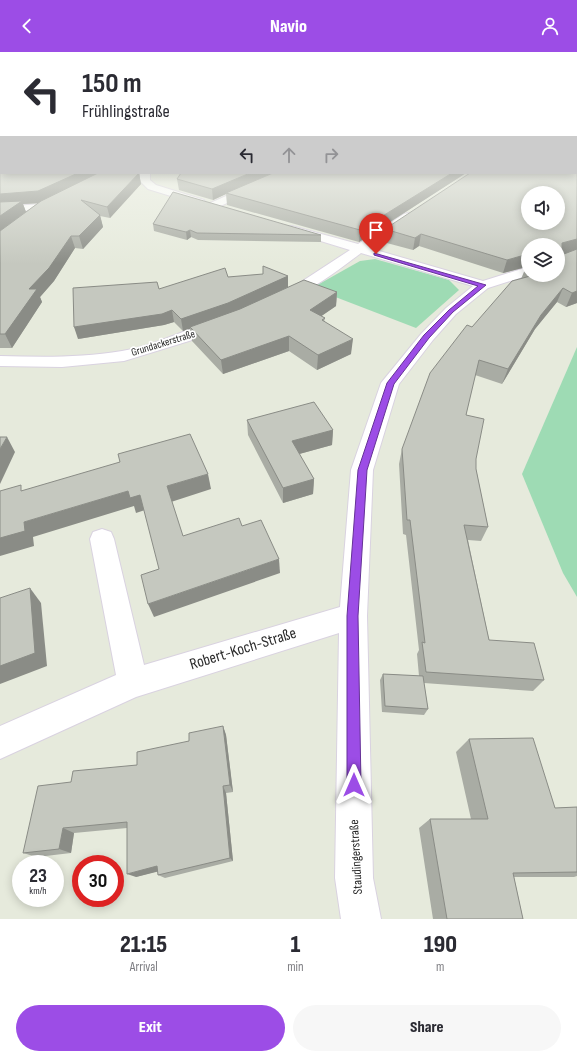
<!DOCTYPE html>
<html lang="en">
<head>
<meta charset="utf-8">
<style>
  body { margin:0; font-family:"Sofia Sans Condensed",sans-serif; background:#f7f7f7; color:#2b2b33; height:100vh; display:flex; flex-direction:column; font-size:15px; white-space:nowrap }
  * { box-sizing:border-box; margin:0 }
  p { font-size:13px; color:#7c7c81 }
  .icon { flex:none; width:22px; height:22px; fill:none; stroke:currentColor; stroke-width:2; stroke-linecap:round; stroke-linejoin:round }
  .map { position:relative; height:867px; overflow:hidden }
  .details { display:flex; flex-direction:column; background:#fff; flex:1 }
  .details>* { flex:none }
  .banner { position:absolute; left:0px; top:0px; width:577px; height:122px; box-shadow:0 2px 10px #0003; background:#fff; color:#2b2b33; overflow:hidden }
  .fabs { position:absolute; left:521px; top:134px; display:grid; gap:8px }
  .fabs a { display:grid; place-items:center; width:44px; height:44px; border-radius:50%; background:#fff; box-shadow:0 2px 10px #0003; font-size:20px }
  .speed { position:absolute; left:12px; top:803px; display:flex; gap:8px; font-size:20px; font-weight:700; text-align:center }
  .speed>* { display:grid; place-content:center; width:52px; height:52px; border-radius:50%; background:#fff; box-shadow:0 2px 10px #0003; line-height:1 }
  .speed small { font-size:10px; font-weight:400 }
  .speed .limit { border:6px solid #d22; background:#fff; color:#111 }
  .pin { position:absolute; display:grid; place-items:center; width:34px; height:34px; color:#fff; margin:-41px -17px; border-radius:50% 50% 50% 0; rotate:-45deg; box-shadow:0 0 4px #0007 }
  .pin .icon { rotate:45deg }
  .me { position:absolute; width:44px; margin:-22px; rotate:0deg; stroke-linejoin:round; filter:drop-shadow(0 0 3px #0008) }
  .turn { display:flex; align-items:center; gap:14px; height:84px; padding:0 16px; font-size:18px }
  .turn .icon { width:52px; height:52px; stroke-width:2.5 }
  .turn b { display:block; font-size:28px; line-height:34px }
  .lanes { display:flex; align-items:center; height:38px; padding:0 16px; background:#0003; justify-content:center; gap:20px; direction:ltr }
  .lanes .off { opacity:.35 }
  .eta { display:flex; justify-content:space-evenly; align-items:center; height:68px; text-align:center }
  .eta b { font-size:24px; font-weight:800; line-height:28px }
  .action { display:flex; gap:8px; margin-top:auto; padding:8px 16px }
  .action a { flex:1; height:46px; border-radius:24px; background:#9c4de6; color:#fff; font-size:16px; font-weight:800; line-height:46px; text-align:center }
  .action a+a { background:#f7f7f7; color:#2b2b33 }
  header { display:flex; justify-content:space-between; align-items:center; height:52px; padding:0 16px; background:#9c4de6; color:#fff; font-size:18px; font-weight:800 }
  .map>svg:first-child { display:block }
</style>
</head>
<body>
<header><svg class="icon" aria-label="back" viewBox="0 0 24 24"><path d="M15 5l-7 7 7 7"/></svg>Navio<svg class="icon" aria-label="person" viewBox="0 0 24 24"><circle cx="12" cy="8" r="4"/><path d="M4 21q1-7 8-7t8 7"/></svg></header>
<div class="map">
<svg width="577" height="867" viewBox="0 0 577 867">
  <rect width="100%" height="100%" fill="#e6eadc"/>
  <!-- green -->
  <g fill="#9edbb4">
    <polygon points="375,207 449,228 459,238 416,276 312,236 360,209"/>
    <polygon points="577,295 577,545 563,521 522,422"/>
  </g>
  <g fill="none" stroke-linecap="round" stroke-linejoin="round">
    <!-- minor casing -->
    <g stroke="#d9d2e0" stroke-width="2">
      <g id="minor">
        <polygon points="140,121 150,121 150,128 156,133 204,148 205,150 200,153 148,137 140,129"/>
        <polygon points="278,121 291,121 289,123 216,156 212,157 207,154 208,152"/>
        <polygon points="41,152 46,155 45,157 0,161 0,155"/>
        <path d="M408,161L412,162L414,164L412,166L369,196L483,229L528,215L529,223L488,236L456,262L433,288L399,332L373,418L367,564L373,826L381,867H341L335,826L339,581L136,645L0,707V674L116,623L90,487L93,480L102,477L111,480L114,487L144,613L340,555L351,418L381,331L421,282L446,256L473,234L361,201C346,212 297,251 280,247L278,244L280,241L298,232L350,198L288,179L286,177L288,175L292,174L358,192L404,162Z"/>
        <path d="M220,267L225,269L228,272L225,275L189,289L124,309L62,315L0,314V304C41,305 81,306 122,299C156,294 187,276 220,267Z"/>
      </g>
    </g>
    <!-- minor -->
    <use href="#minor" fill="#fff" fill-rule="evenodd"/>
  </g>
  <!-- wall -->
  <g fill="#a9aca4" fill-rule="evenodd">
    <path d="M577,90V251L566,255L557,250L535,277L502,332L475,323L466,363L476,407V417L488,475L481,489L468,488L489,588L544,628L533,639L424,631L428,657L424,663L382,660L380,628L383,622L419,624L417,602L419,598L406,483L403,482L399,412L402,397L472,275L521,227L526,215L503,221L419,194L413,198L383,190L385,177ZM528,193L558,223H528Z"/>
    <path d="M0,102L1,121H139L141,132L110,166L100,164L103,175L83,197L75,196L54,229L40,245L42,250L12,296H0ZM38,151L26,160L23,152Z"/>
    <polygon points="466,121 359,190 227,153 226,142 213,148 179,138 177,127"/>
    <polygon points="153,172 321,183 321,190 198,188 191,185 187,188 154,179"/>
    <polygon points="288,224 288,235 337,240 336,254 321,264 325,266 324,270 351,302 317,318 289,299 223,322 192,289 190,277 183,279 174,270 164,273 78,287 228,225"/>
    <polygon points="247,368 333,378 332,393 299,402 314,427 313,442 283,451 248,383"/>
    <polygon points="223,674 226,683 233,740 226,741 233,809 165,826 158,823 158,819 136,825 127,776 74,781 71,801 37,805 23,801 71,730 137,713 189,689"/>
    <polygon points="469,687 555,756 577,755 577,824 574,825 514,825 523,867 433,867 419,776 430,767 471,767 456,700"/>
  </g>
  <!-- shaded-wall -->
  <g fill="#8a8c86">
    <polygon points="78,121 103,121 42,151 23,152 26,160 0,179 0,142"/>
    <polygon points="139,121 141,132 110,166 107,155"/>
    <polygon points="250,121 274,121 226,141 226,142 213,148 212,137"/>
    <polygon points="452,121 466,121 359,190 360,178"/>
    <polygon points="100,163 103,175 83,197 79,184"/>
    <polygon points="190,178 191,185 187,188 186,180"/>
    <polygon points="421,182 419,194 413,198 415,186"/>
    <polygon points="71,184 75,196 54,229 40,245 42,250 12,296 5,282 29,237"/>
    <polygon points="577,187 577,198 558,204 562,191"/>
    <polygon points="528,202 528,214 526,214 526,215 503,221 507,208"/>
    <polygon points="288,224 288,235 229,263 190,275 190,277 183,279 181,267"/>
    <polygon points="563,236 557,250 535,277 502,332 508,317 541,263"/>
    <polygon points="577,239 577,251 566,255 572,241"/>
    <polygon points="337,240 336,254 310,272 310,258"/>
    <polygon points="172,258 174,270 164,273 78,287 74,275"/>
    <polygon points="289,284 289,299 223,322 221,308"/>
    <polygon points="353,287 351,302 317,318 318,303"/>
    <polygon points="333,378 332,393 292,404 292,389"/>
    <polygon points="7,385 15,400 0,432 0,397"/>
    <polygon points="208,422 211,437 171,450 167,434"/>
    <polygon points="314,427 313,442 283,451 283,436"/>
    <polygon points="128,439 140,443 145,458 136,461 134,454 33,485 34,494 0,504 0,486 24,470"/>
    <polygon points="279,507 280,521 154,565 148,552"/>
    <polygon points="30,536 41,551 47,614 0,632 0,614"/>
    <polygon points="223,674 226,683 233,740 230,733"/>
    <polygon points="223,734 226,741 233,809 230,806"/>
    <polygon points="63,776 74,781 71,801 59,797"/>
    <polygon points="157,814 164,818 136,825 127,822"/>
  </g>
  <!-- building -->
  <g fill="#c5c8bf" stroke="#8a8c86" fill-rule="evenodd">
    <path d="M576,90H577V187L562,191V200L564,202L577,197V239L572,241L563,236L541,263L508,317L479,308L466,363L484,367L476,407V417L488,475L464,473L489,588L534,591L544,628L426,620L422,590L425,591L410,468H407L402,397L430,321L467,273L472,275L512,229L534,223H558V193H528V202L507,208L421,182L415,186L385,177L470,121H576ZM528,141H558V171H528Z"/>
    <polygon points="0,102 1,102 1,121 78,121 38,139 0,142"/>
    <polygon points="98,121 139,121 107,155 81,148 100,163 79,184 71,184 49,216 29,237 37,237 5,282 0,282 0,179 41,149"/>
    <polygon points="181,121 250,121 212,137 177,127"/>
    <polygon points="273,121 452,121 360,178 226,141"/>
    <polygon points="173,140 321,183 197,181 190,178 186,180 153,172"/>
    <polygon points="22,149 0,164 0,150"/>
    <polygon points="263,214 288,224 228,251 181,267 172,258 162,262 74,275 73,236 157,230 159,237 225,216 228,225 263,222"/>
    <polygon points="304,228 337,240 310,258 325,266 322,268 353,287 318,303 289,284 221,308 190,275 240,257"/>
    <polygon points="314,350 333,378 292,389 314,427 283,436 247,368"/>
    <polygon points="190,382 208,422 167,434 183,484 239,466 242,474 261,468 279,507 148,552 141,523 159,517 140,443 130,446 128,439 24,470 25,479 0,486 0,439 21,433 21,439 120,410 118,402"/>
    <polygon points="0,385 7,385 0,397"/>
    <polygon points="30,536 35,601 0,614 0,546"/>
    <polygon points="383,622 423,624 428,657 385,654"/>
    <polygon points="223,674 230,733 223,734 230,806 158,823 157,814 127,822 127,770 63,776 59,797 23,801 38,734 71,730 73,719 137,713 137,700 189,689 189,681"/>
    <polygon points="533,686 555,756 577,755 577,820 513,821 523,867 447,867 430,767 488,767 469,687"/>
  </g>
  <!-- sky -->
  <linearGradient id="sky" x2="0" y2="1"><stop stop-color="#7c9ee5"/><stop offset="0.42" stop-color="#f4f6ef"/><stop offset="1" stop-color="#f4f6ef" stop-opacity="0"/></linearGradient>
  <rect width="577" height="212" fill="url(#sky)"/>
  <!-- route -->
  <polygon fill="#9c4de6" stroke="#653296" points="374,201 486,233 453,260 429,286 394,332 367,418 358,564 361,733 359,738 354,740 349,738 347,733 347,564 358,418 387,331 424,283 449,258 478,234 374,203"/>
  <g text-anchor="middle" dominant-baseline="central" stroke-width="3.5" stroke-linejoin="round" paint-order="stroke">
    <!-- far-street labels -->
    <g font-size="11" fill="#292929" stroke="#fff">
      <text transform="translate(163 291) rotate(-17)">Grundackerstraße</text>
    </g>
    <!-- street labels -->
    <g font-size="13" fill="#292929" stroke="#fff">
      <text transform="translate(356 805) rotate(-93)">Staudingerstraße</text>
    </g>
    <!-- near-street labels -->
    <g font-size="16" fill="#292929" stroke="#fff">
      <text transform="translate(243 597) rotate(-17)">Robert-Koch-Straße</text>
    </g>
  </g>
</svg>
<div class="fabs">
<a><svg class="icon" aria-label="sound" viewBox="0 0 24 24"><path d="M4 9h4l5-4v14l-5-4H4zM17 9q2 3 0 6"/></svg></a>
<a><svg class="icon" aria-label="layers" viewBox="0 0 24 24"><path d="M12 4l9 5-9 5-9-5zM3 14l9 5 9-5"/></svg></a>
</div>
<div class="speed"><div>23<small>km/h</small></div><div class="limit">30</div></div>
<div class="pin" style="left:376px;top:202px;background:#d93025"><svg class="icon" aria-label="arrive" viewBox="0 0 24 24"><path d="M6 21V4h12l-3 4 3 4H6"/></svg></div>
<svg class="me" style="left:354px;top:733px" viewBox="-20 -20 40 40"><path d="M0-17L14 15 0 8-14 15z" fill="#9c4de6" stroke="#fff" stroke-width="4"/></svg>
<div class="banner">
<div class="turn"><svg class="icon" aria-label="left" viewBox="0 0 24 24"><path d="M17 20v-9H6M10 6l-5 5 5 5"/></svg><div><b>150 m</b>Frühlingstraße</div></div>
<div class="lanes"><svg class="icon" aria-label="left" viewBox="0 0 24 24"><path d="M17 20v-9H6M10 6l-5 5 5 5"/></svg><svg class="icon off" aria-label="ahead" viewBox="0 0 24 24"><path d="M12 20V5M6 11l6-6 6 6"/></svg><svg class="icon off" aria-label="right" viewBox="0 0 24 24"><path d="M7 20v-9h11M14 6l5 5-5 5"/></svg></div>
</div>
</div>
<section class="details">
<div class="eta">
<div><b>21:15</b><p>Arrival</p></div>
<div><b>1</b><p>min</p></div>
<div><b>190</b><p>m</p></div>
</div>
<div class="action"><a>Exit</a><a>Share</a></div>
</section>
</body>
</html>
